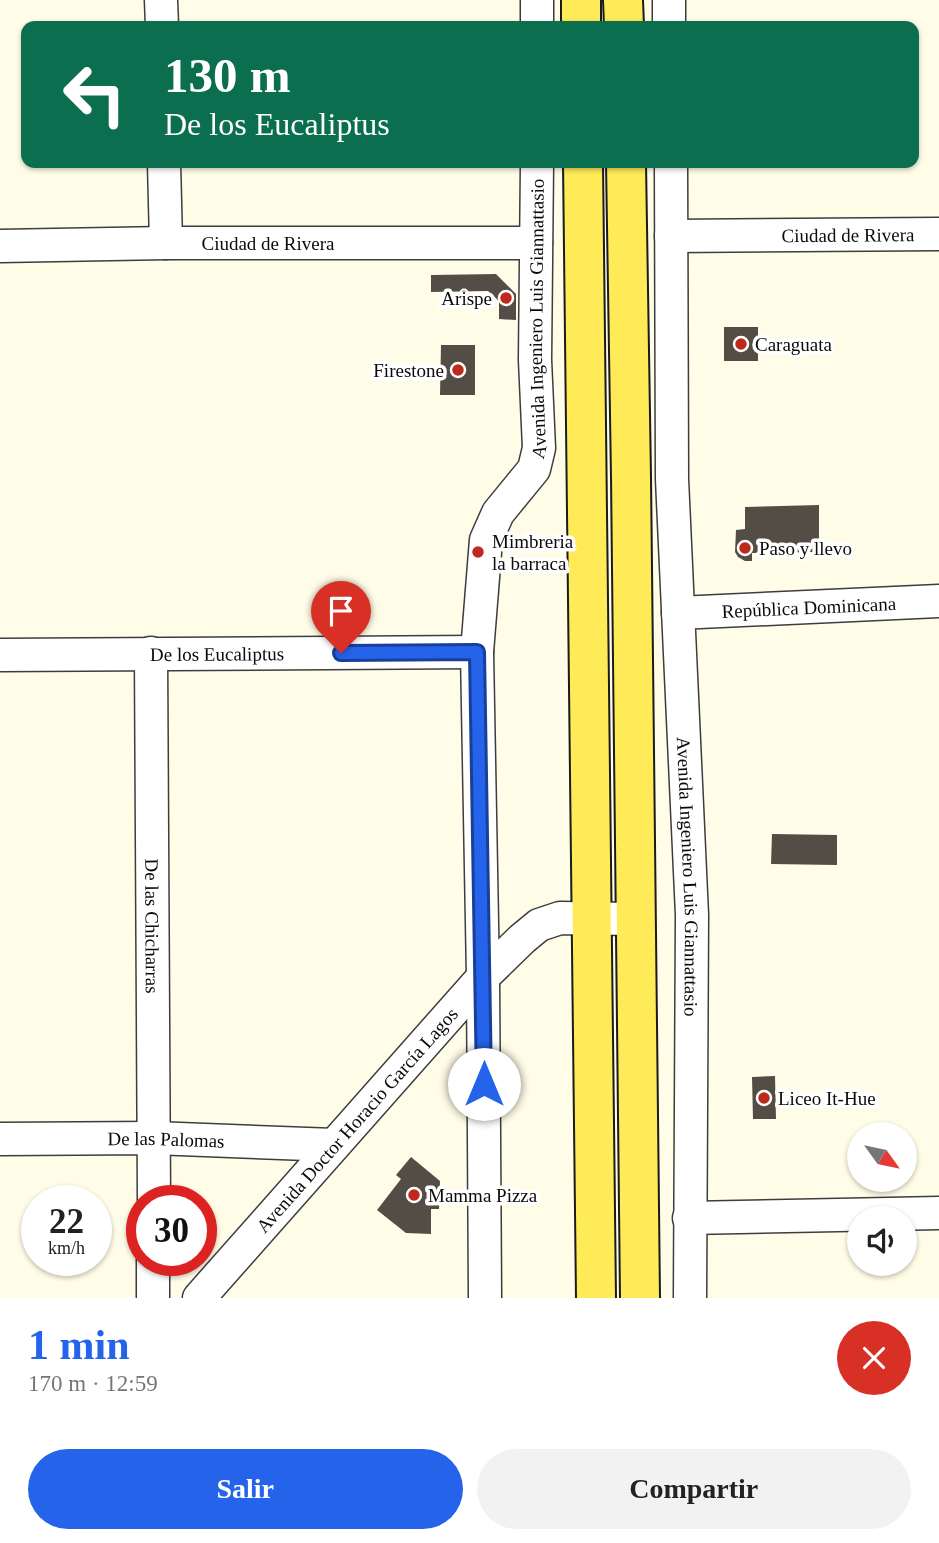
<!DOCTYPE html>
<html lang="es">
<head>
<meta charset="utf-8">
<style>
  body { margin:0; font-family:"Times New Roman",serif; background:#f2f2f2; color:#222; height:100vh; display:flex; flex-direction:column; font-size:26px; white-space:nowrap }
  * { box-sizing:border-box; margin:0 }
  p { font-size:23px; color:#767676 }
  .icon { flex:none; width:38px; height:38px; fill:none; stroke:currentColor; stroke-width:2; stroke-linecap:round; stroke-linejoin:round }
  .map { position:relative; height:1298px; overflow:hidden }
  .side { display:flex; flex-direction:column; background:#fff; flex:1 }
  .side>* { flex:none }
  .banner { position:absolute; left:21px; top:21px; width:898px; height:147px; border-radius:14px; box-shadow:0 2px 5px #0004; background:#0b6e4f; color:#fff; overflow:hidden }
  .needle { width:46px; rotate:123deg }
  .tools { position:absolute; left:847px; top:1122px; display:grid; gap:14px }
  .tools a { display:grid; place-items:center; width:70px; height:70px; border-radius:50%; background:#fff; box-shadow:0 2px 5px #0004; font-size:35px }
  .speed { position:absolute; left:21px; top:1185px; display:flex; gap:14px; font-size:35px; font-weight:700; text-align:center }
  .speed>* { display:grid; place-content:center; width:91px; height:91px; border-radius:50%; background:#fff; box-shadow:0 2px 5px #0004; line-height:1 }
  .speed small { font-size:18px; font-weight:400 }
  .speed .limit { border:10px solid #d22; background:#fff; color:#111 }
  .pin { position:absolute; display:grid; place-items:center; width:60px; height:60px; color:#fff; margin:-72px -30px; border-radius:50% 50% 50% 0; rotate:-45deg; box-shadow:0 0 7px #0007 }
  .pin .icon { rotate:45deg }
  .me { position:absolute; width:77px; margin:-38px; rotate:0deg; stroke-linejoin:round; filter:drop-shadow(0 0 5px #0008) }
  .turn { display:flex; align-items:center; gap:24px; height:147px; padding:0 28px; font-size:32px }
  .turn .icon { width:91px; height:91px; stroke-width:2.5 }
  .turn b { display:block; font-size:49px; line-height:60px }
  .round { display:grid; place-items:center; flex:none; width:74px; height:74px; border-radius:37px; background:#f2f2f2 }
  .head { display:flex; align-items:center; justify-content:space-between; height:119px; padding:0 28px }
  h1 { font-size:42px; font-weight:700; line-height:52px; color:#2563eb }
  .button { display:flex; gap:14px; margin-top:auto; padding:14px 28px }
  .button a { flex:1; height:80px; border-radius:42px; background:#2563eb; color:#fff; font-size:28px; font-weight:700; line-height:80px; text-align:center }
  .button a+a { background:#f2f2f2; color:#222 }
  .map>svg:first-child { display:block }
</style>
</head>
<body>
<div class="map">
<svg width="939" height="1298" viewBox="0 0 939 1298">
  <rect width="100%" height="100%" fill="#fffde7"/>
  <!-- building -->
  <g fill="#534d46">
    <polygon points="496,274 516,294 516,320 499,319 499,301 488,291 431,292 431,275"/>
    <rect x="724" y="327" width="34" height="34"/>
    <polygon points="441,345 475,345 475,395 440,395"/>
    <polygon points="819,505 819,552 752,553 752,561 745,561 738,557 735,552 736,530 745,529 745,507"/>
    <polygon points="772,834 837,835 837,865 771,864"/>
    <polygon points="775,1076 776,1119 753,1119 752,1077"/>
    <polygon points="411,1157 440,1181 439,1209 431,1209 431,1234 406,1233 377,1210 401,1179 396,1175"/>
  </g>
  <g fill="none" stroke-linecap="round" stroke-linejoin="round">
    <!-- minor casing -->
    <g stroke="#3d3d3d" stroke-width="35">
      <g id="minor">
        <polyline points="161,0 162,26"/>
        <polyline points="669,0 669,26"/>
        <polyline points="537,26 537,0"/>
        <polyline points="164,163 166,243"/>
        <path id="s1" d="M671,163L672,479L692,915L690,1298"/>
        <path id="s2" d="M671,236L939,234"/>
        <path id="s3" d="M0,246L166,243H536"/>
        <path id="s4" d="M678,613L939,601"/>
        <path id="s5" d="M151,653L154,1200"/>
        <path id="s6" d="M0,655L477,652"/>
        <path id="s7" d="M0,1139L154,1138L334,1145"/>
        <polyline points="689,1218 939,1213"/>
        <polyline points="153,1298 153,1260"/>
        <path id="s8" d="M199,1298L483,977L522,939L539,925L560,918L635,919"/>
        <path id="s9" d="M485,1298L483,977L477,652L486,540L498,513L534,469L539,448L535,360L537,163"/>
      </g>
    </g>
    <!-- major casing -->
    <g stroke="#1b1b1b" stroke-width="42">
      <g id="major">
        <polyline points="581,0 581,26"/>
        <polyline points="623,0 624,26"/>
        <polyline points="583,163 596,1298"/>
        <polyline points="626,163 631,477 640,1298"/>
      </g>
    </g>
    <!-- minor -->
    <use href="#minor" stroke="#fff" stroke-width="32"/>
    <!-- major -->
    <use href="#major" stroke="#ffea57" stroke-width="38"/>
  </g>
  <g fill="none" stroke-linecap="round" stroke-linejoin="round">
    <!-- route casing -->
    <g stroke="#184099" stroke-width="18">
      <polyline id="route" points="341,653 477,652 484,1084"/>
    </g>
    <!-- route -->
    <use href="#route" stroke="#2563eb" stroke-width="12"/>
  </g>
  <!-- markers -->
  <g fill="#bf281d" stroke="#fff" stroke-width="2.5">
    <circle cx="506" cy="298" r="7"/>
    <circle cx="741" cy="344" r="7"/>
    <circle cx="458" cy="370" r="7"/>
    <circle cx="745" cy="548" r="7"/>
    <circle cx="478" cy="552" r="7"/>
    <circle cx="764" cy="1098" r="7"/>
    <circle cx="414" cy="1195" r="7"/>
  </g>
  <g text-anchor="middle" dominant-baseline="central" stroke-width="7" stroke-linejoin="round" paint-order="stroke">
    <!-- street labels -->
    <g font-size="19" fill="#0a0a0a" stroke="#fff">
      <text stroke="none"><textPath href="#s2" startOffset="177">Ciudad de Rivera</textPath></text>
      <text stroke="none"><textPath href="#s3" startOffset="268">Ciudad de Rivera</textPath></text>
      <text stroke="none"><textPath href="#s9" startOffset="996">Avenida Ingeniero Luis Giannattasio</textPath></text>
      <text stroke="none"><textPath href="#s4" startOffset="131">República Dominicana</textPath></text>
      <text stroke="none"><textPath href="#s6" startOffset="217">De los Eucaliptus</textPath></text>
      <text stroke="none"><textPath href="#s1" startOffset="714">Avenida Ingeniero Luis Giannattasio</textPath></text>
      <text stroke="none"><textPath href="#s5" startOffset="273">De las Chicharras</textPath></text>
      <text stroke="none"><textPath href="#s8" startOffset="238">Avenida Doctor Horacio García Lagos</textPath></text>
      <text stroke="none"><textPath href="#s7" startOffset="166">De las Palomas</textPath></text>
    </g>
    <!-- poi labels -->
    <g font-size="19" fill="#0a0a0a" stroke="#fff" text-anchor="start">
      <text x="492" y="298" text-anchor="end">Arispe</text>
      <text x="755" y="344">Caraguata</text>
      <text x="444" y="370" text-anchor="end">Firestone</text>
      <text x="492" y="541">Mimbreria<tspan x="492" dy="22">la barraca</tspan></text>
      <text x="759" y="548">Paso y llevo</text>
      <text x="778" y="1098">Liceo It-Hue</text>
      <text x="428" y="1195">Mamma Pizza</text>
    </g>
  </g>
</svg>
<div class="tools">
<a><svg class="needle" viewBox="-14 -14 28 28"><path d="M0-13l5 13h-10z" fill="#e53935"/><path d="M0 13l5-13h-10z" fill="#767676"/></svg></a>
<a><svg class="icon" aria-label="sound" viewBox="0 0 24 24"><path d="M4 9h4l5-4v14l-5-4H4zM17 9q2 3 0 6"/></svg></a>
</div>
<div class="speed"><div>22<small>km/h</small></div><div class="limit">30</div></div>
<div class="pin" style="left:341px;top:653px;background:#d93025"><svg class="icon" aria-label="arrive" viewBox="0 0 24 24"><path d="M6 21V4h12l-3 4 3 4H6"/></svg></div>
<svg class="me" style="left:484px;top:1084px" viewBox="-20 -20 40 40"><circle r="19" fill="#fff"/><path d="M0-13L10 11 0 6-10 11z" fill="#2563eb"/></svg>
<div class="banner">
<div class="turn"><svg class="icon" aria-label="left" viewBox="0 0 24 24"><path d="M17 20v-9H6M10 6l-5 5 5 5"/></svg><div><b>130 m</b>De los Eucaliptus</div></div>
</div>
</div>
<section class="side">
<div class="head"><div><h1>1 min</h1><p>170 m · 12:59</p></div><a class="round" style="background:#d93025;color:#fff"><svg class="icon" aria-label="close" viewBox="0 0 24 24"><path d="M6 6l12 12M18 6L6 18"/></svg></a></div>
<div class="button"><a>Salir</a><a>Compartir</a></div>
</section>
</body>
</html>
